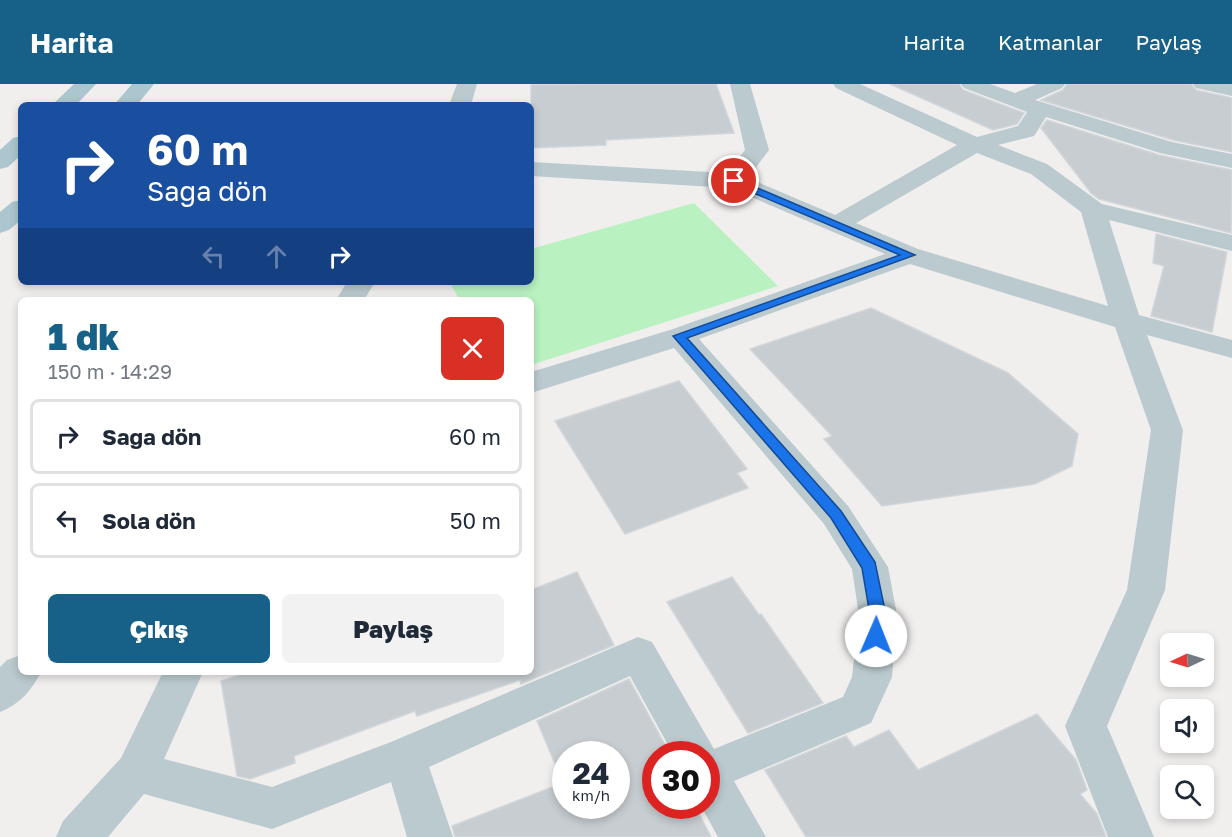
<!DOCTYPE html>
<html lang="tr">
<head>
<meta charset="utf-8">
<style>
  body { margin:0; font-family:"Golos Text",sans-serif; background:#f2f2f3; color:#1f2937; height:100vh; display:flex; flex-direction:column; font-size:22px; white-space:nowrap }
  * { box-sizing:border-box; margin:0 }
  p { font-size:20px; color:#747a83 }
  .icon { flex:none; width:33px; height:33px; fill:none; stroke:currentColor; stroke-width:2; stroke-linecap:round; stroke-linejoin:round }
  .map { position:relative; flex:1; overflow:hidden }
  .side { position:absolute; left:18px; top:213px; width:516px; height:378px; display:flex; flex-direction:column; background:#fff; border-radius:9px; box-shadow:0 3px 9px #0003 }
  .side>* { flex:none }
  .top-card { position:absolute; left:18px; top:18px; width:516px; height:183px; border-radius:9px; box-shadow:0 3px 9px #0003; background:#1a4fa0; color:#fff; overflow:hidden }
  .needle { width:39px; rotate:266deg }
  .buttons { position:absolute; left:1160px; top:549px; display:grid; gap:12px }
  .buttons a { display:grid; place-items:center; width:54px; height:54px; border-radius:9px; background:#fff; box-shadow:0 3px 9px #0003; font-size:30px }
  .speed { position:absolute; left:552px; top:657px; display:flex; gap:12px; font-size:30px; font-weight:700; text-align:center }
  .speed>* { display:grid; place-content:center; width:78px; height:78px; border-radius:50%; background:#fff; box-shadow:0 3px 9px #0003; line-height:1 }
  .speed small { font-size:15px; font-weight:400 }
  .speed .limit { border:9px solid #d22; background:#fff; color:#111 }
  .pin { position:absolute; display:grid; place-items:center; width:51px; height:51px; color:#fff; margin:-26px; border:3px solid #fff; border-radius:50%; box-shadow:0 2px 6px #0007 }
  .me { position:absolute; width:66px; margin:-33px; rotate:1deg; stroke-linejoin:round; filter:drop-shadow(0 0 4px #0008) }
  .turn { display:flex; align-items:center; gap:21px; height:126px; padding:0 30px; font-size:27px }
  .turn .icon { width:78px; height:78px; stroke-width:2.5 }
  .turn b { display:block; font-size:42px; line-height:51px }
  .lanes { display:flex; align-items:center; height:57px; padding:0 30px; background:#0003; justify-content:center; gap:30px; direction:ltr }
  .lanes .off { opacity:.35 }
  .round { display:grid; place-items:center; flex:none; width:63px; height:63px; border-radius:9px; background:#f2f2f3 }
  .summary { display:flex; align-items:center; justify-content:space-between; height:102px; padding:0 30px }
  h1 { font-size:36px; font-weight:800; line-height:45px; color:#176188 }
  .action { display:flex; gap:12px; margin-top:auto; padding:12px 30px }
  .action a { flex:1; height:69px; border-radius:9px; background:#176188; color:#fff; font-size:24px; font-weight:800; line-height:69px; text-align:center }
  .action a+a { background:#f2f2f3; color:#1f2937 }
  ul { padding:0; list-style:none }
  li { display:flex; align-items:center; gap:18px; height:75px; margin:0 12px 9px; padding:0 18px; border:3px solid #e0e1e3; border-radius:9px }
  li div { flex:1 }
  li b { display:block; font-size:22px }
  li em { font-style:normal }
  header { display:flex; align-items:center; gap:36px; box-sizing:border-box; height:84px; padding:0 30px; background:#176188; color:#fff }
  header strong { font-size:28px }
  nav { display:flex; gap:33px; margin-inline-start:auto; font-size:21px }
  .map>svg:first-child { display:block }
</style>
</head>
<body>
<header>
<strong>Harita</strong>
<nav><a>Harita</a><a>Katmanlar</a><a>Paylaş</a></nav>
</header>
<div class="map">
<svg width="1232" height="753" viewBox="0 0 1232 753">
  <rect width="100%" height="100%" fill="#f1eeee"/>
  <!-- green -->
  <polygon fill="#b9f1c1" points="694,119 778,202 531,281 531,216 460,216 449,198 531,198 531,165"/>
  <!-- building -->
  <g fill="#c7cdd1" stroke="#d1d6da" stroke-width="1.5" fill-rule="evenodd">
    <polygon points="716,0 734,49 606,56 606,61 531,64 531,1"/>
    <polygon points="890,0 959,0 963,6 1024,29 1017,40 993,46"/>
    <polygon points="1067,0 1191,0 1196,6 1232,14 1232,68 1173,56 1041,16 1063,6"/>
    <polygon points="1047,36 1159,71 1232,86 1231,149 1099,115 1091,109 1041,44"/>
    <polygon points="1156,150 1227,168 1212,248 1151,232 1164,182 1153,179"/>
    <polygon points="871,224 1008,289 1078,350 1072,382 1035,400 882,422 824,355 832,352 750,265"/>
    <polygon points="679,297 747,385 737,389 748,404 625,450 555,337"/>
    <polygon points="577,488 614,561 521,600 520,596 417,632 415,627 294,672 295,679 250,695 237,692 221,597 250,588 531,588 531,506"/>
    <polygon points="732,493 759,531 761,530 823,619 748,649 667,518"/>
    <path d="M629,595L670,670H656V722H695L711,753H455L452,742L563,699L537,637ZM566,670H616V722H566Z"/>
    <polygon points="1037,630 1076,676 1087,706 1080,710 1097,730 1106,753 806,753 765,686 846,652 854,663 889,646 918,686"/>
  </g>
  <g fill="none" stroke-linecap="round" stroke-linejoin="round">
    <!-- minor -->
    <g fill="#bbcace" fill-rule="evenodd">
      <polygon points="457,0 477,0 471,21 449,21"/>
      <path d="M730,0H750L769,66L748,94L835,131L957,61L836,4L833,0H860L977,53L1018,42L1027,28L964,4L961,0H990L1015,9L1037,0H1065L1062,4L1035,16L1172,58L1232,70V84L1160,69L1046,33L1034,52L998,61L1047,80L1102,120L1232,151V167L1109,136L1139,231L1232,256V274L1147,251L1183,346L1165,506L1107,642L1154,753H1108L1065,642L1127,506L1151,346L1115,243L910,180L699,255L848,422L888,483L897,531L892,593L871,639L734,697L766,753H718L701,722H706V670H673L630,592L429,683L453,753H407L391,698L272,745L144,710L108,753H56L63,737L121,674L163,588H203L164,675L272,703L391,658L638,553L652,558L714,665L843,613L852,593L859,531L852,485L824,440L674,264L531,309V288L670,246L885,170L730,104L531,92V78L727,89L745,66ZM977,69L1031,90L1081,128L1108,222L918,165L856,139Z"/>
      <polygon points="1193,0 1232,0 1232,12 1196,4"/>
      <polygon points="347,198 375,198 364,216 336,216"/>
      <path d="M21,571V588H41C32,606 19,621 0,628V583L7,576Z"/>
    </g>
    <!-- major -->
    <g fill="#acc6cf" fill-rule="evenodd">
      <polygon points="74,0 96,0 76,21 52,21"/>
      <polygon points="132,0 154,0 137,21 114,21"/>
      <polygon points="21,52 21,71 8,83 0,85 0,66 13,54"/>
      <polygon points="21,116 21,136 9,146 0,149 0,128 12,118"/>
    </g>
  </g>
  <!-- route -->
  <polygon fill="#1a73e8" stroke="#114b97" stroke-width="1.5" points="734,94 915,171 687,254 841,427 875,478 886,531 882,556 871,556 868,552 870,531 862,484 831,434 673,252 900,171 730,99 730,95"/>
</svg>
<div class="buttons">
<a><svg class="needle" viewBox="-14 -14 28 28"><path d="M0-13l5 13h-10z" fill="#e53935"/><path d="M0 13l5-13h-10z" fill="#747a83"/></svg></a>
<a><svg class="icon" aria-label="sound" viewBox="0 0 24 24"><path d="M4 9h4l5-4v14l-5-4H4zM17 9q2 3 0 6"/></svg></a>
<a><svg class="icon" aria-label="search" viewBox="0 0 24 24"><circle cx="10" cy="10" r="6"/><path d="M15 15l6 6"/></svg></a>
</div>
<div class="speed"><div>24<small>km/h</small></div><div class="limit">30</div></div>
<div class="pin" style="left:734px;top:97px;background:#d93025"><svg class="icon" aria-label="arrive" viewBox="0 0 24 24"><path d="M6 21V4h12l-3 4 3 4H6"/></svg></div>
<svg class="me" style="left:876px;top:552px" viewBox="-20 -20 40 40"><circle r="19" fill="#fff"/><path d="M0-13L10 11 0 6-10 11z" fill="#1a73e8"/></svg>
<div class="top-card">
<div class="turn"><svg class="icon" aria-label="right" viewBox="0 0 24 24"><path d="M7 20v-9h11M14 6l5 5-5 5"/></svg><div><b>60 m</b>Sağa dön</div></div>
<div class="lanes"><svg class="icon off" aria-label="left" viewBox="0 0 24 24"><path d="M17 20v-9H6M10 6l-5 5 5 5"/></svg><svg class="icon off" aria-label="ahead" viewBox="0 0 24 24"><path d="M12 20V5M6 11l6-6 6 6"/></svg><svg class="icon" aria-label="right" viewBox="0 0 24 24"><path d="M7 20v-9h11M14 6l5 5-5 5"/></svg></div>
</div>
<section class="side">
<div class="summary"><div><h1>1 dk</h1><p>150 m · 14:29</p></div><a class="round" style="background:#d93025;color:#fff"><svg class="icon" aria-label="close" viewBox="0 0 24 24"><path d="M6 6l12 12M18 6L6 18"/></svg></a></div>
<ul>
<li><svg class="icon" aria-label="right" viewBox="0 0 24 24"><path d="M7 20v-9h11M14 6l5 5-5 5"/></svg><div><b>Sağa dön</b></div><em>60 m</em></li>
<li><svg class="icon" aria-label="left" viewBox="0 0 24 24"><path d="M17 20v-9H6M10 6l-5 5 5 5"/></svg><div><b>Sola dön</b></div><em>50 m</em></li>
</ul>
<div class="action"><a>Çıkış</a><a>Paylaş</a></div>
</section>
</div>
</body>
</html>
